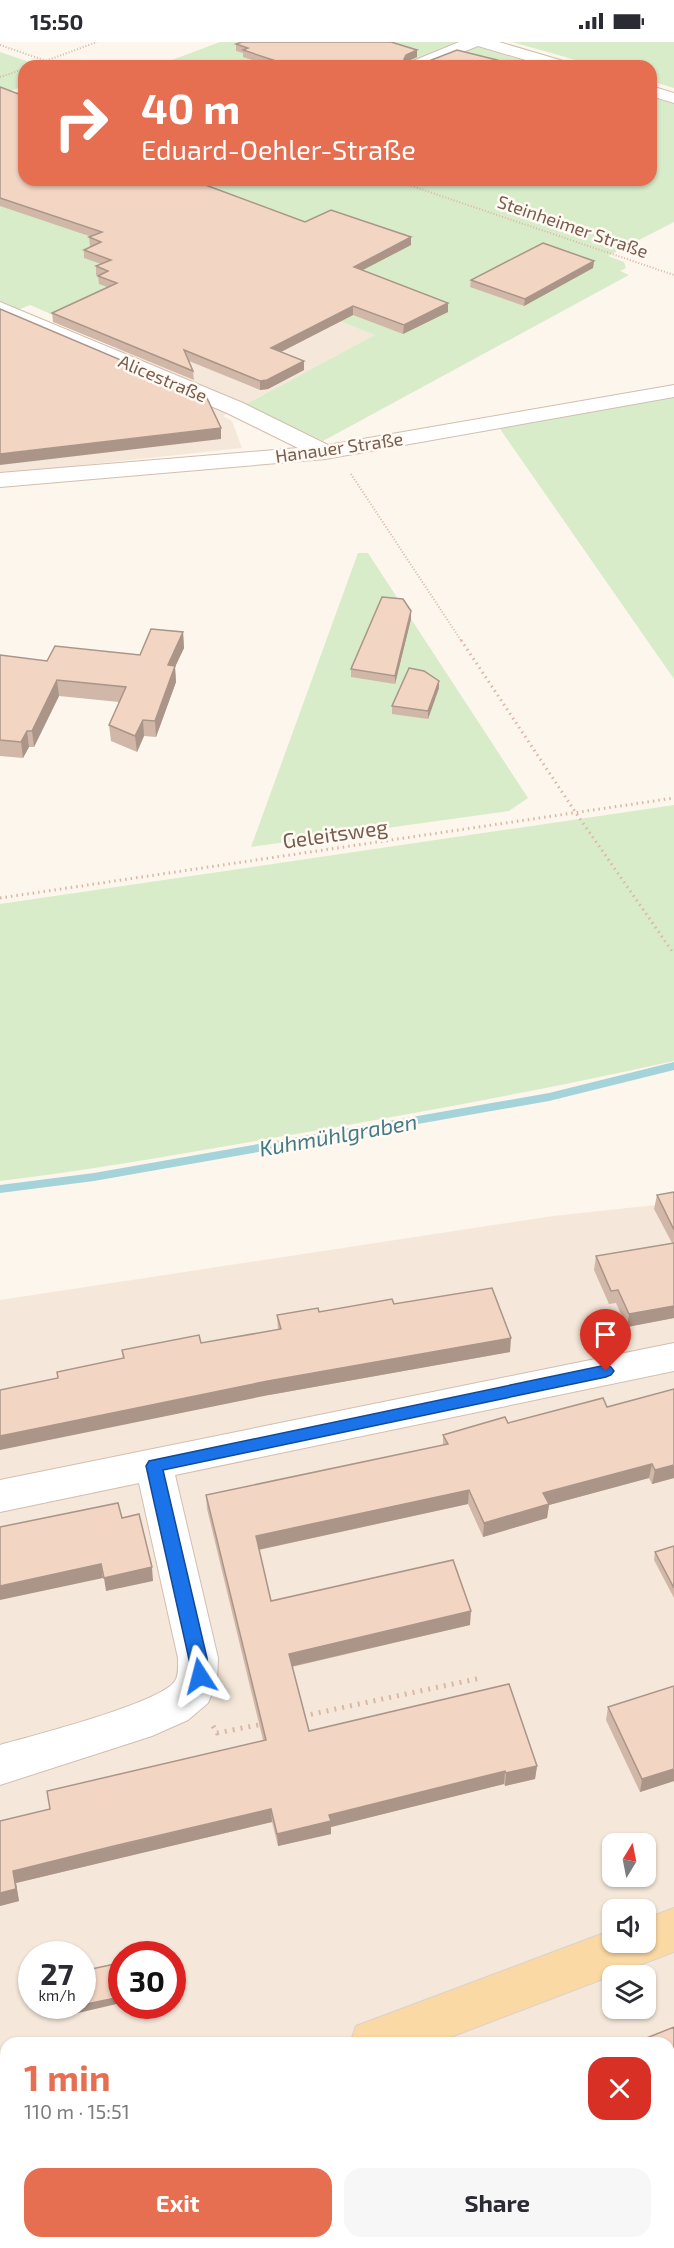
<!DOCTYPE html>
<html lang="en">
<head>
<meta charset="utf-8">
<style>
  body { margin:0; font-family:"Exo 2",sans-serif; background:#f7f7f7; color:#2b2b33; height:100vh; display:flex; flex-direction:column; font-size:22px; white-space:nowrap }
  * { box-sizing:border-box; margin:0 }
  p { font-size:20px; color:#7c7c81 }
  .icon { flex:none; width:33px; height:33px; fill:none; stroke:currentColor; stroke-width:2; stroke-linecap:round; stroke-linejoin:round }
  .map { position:relative; flex:1; overflow:hidden }
  .details { position:absolute; left:0px; top:1995px; width:675px; height:212px; display:flex; flex-direction:column; background:#fff; border-radius:18px 18px 0 0; box-shadow:0 2px 4px #0004 }
  .details>* { flex:none }
  .top-card { position:absolute; left:18px; top:18px; width:639px; height:126px; border-radius:18px; box-shadow:0 2px 4px #0004; background:#e76f51; color:#fff; overflow:hidden }
  .needle { width:39px; rotate:10deg }
  .tools { position:absolute; left:602px; top:1791px; display:grid; gap:12px }
  .tools a { display:grid; place-items:center; width:54px; height:54px; border-radius:12px; background:#fff; box-shadow:0 2px 4px #0004; font-size:30px }
  .speed { position:absolute; left:18px; top:1899px; display:flex; gap:12px; font-size:30px; font-weight:700; text-align:center }
  .speed>* { display:grid; place-content:center; width:78px; height:78px; border-radius:50%; background:#fff; box-shadow:0 2px 4px #0004; line-height:1 }
  .speed small { font-size:15px; font-weight:400 }
  .speed .limit { border:9px solid #d22; background:#fff; color:#111 }
  .pin { position:absolute; display:grid; place-items:center; width:51px; height:51px; color:#fff; margin:-62px -26px; border-radius:50% 50% 50% 0; rotate:-45deg; box-shadow:0 0 6px #0007 }
  .pin .icon { rotate:45deg }
  .me { position:absolute; width:66px; margin:-33px; rotate:351deg; stroke-linejoin:round; filter:drop-shadow(0 0 4px #0008) }
  .turn { display:flex; align-items:center; gap:21px; height:126px; padding:0 24px; font-size:27px }
  .turn .icon { width:78px; height:78px; stroke-width:2.5 }
  .turn b { display:block; font-size:42px; line-height:51px }
  .round { display:grid; place-items:center; flex:none; width:63px; height:63px; border-radius:18px; background:#f7f7f7 }
  .headline { display:flex; align-items:center; justify-content:space-between; height:102px; padding:0 24px }
  h1 { font-size:36px; font-weight:700; line-height:45px; color:#e76f51 }
  .primary-button { display:flex; gap:12px; margin-top:auto; padding:12px 24px }
  .primary-button a { flex:1; height:69px; border-radius:18px; background:#e76f51; color:#fff; font-size:24px; font-weight:700; line-height:69px; text-align:center }
  .primary-button a+a { background:#f7f7f7; color:#2b2b33 }
  .status { display:flex; justify-content:space-between; align-items:center; height:42px; padding:0 30px; background:#fff; direction:ltr }
  .status svg { height:16px; fill:currentColor }
  .map>svg:first-child { display:block }
</style>
</head>
<body>
<div class="status"><b>15:50</b><svg viewBox="0 0 49 12"><path d="M0 12V9h3v3zM5 12V6h3v6zM10 12V3h3v9zM15 12V0h3v12zM26 1h20v11H26zM47 4h2v5h-2z"/></svg></div>
<div class="map">
<svg width="674" height="2206" viewBox="0 0 674 2206">
  <rect width="100%" height="100%" fill="#fdf6ec"/>
  <!-- residential -->
  <g fill="#f5e8da" fill-rule="evenodd">
    <polygon points="252,244 376,293 223,374 232,379 242,406 0,432 0,273 101,315"/>
    <path d="M674,1161V2000L6,2001V2200L163,2201L149,2206H0V1258L553,1174ZM612,1802H645V1834H612ZM612,1868H645V1900H612ZM32,1912H82V1964H32ZM122,1912H172V1964H122ZM612,1934H645V1966H612Z"/>
  </g>
  <!-- green -->
  <g fill="#d8ecc9">
    <polygon points="220,0 461,0 543,24 156,24"/>
    <polygon points="512,0 674,0 674,46 651,39 651,24 597,24"/>
    <polygon points="0,10 41,24 24,24 24,44 0,53"/>
    <polygon points="651,55 674,62 674,180 608,214 624,220 626,226 620,229 629,233 323,399 244,363 375,293 252,244 124,304 30,263 18,268 0,260 0,76 24,138 651,138"/>
    <polygon points="674,354 674,637 498,384"/>
    <polygon points="358,511 368,511 528,756 509,769 251,805"/>
    <path d="M674,763V1019C548,1047 422,1070 296,1092C197,1109 99,1127 0,1139V862Z"/>
  </g>
  <g fill="none" stroke-linecap="round" stroke-linejoin="round">
    <!-- stream -->
    <polygon fill="#a5d3da" fill-rule="evenodd" points="674,1020 674,1028 549,1059 94,1139 0,1151 0,1143 94,1131 549,1051"/>
    <!-- minor casing -->
    <g stroke="#d1beb0" stroke-width="2">
      <g id="minor">
        <polygon points="459,0 499,0 570,21 572,24 546,24 478,4 428,24 406,24 408,21"/>
        <polygon points="651,44 674,51 674,61 651,54"/>
        <polygon points="0,260 243,361 328,403 674,343 674,355 325,417 0,445 0,431 298,406 227,371 0,273"/>
        <path d="M674,1301V1329L175,1433L218,1616L217,1640L208,1661L188,1678L152,1694L0,1743V1703C31,1694 161,1661 175,1639C179,1633 178,1623 178,1616L139,1441L0,1470V1438Z"/>
        <polygon points="0,2171 6,2174 6,2200 26,2200 28,2206 0,2206"/>
      </g>
    </g>
    <!-- major casing -->
    <g stroke="#dad1cd" stroke-width="2">
      <g id="major">
        <polygon points="674,1866 674,1910 435,2001 350,2001 356,1984 612,1888 612,1900 645,1900 645,1877"/>
        <polygon points="6,2115 6,2163 0,2166 0,2116"/>
      </g>
    </g>
    <!-- path-far2 -->
    <g stroke="#d9b8a5" stroke-width="2" stroke-dasharray="1 2" stroke-linecap="butt">
      <polyline points="0,3 61,24"/>
      <polyline points="32,24 97,0"/>
      <polyline points="0,35 24,27"/>
      <polyline points="394,138 674,233"/>
      <polyline points="351,432 462,600"/>
    </g>
    <!-- path-far1 -->
    <g stroke="#d9b8a5" stroke-width="3" stroke-dasharray="1.5 4" stroke-linecap="butt">
      <polyline points="461,598 576,771 674,912"/>
      <polyline points="0,856 674,756"/>
    </g>
    <!-- path -->
    <g stroke="#d9b8a5" stroke-width="5" stroke-dasharray="2 6" stroke-linecap="butt">
      <polyline points="303,1674 481,1636"/>
      <polyline points="213,1684 217,1691 263,1682"/>
    </g>
    <!-- minor -->
    <use href="#minor" fill="#fff" fill-rule="evenodd"/>
    <!-- major -->
    <use href="#major" fill="#fbd9a5" fill-rule="evenodd"/>
  </g>
  <!-- wall -->
  <g fill="#d1b7a8">
    <polygon points="236,2 417,8 417,15 407,19 496,24 271,24 243,15 243,11 236,9"/>
    <polygon points="0,45 24,138 212,138 202,142 305,180 411,195 411,203 363,228 448,261 448,270 403,292 353,273 281,310 304,319 304,328 268,347 260,348 189,319 193,329 194,338 53,280 52,271 107,245 99,242 98,234 96,233 96,224 101,222 84,216 84,208 91,204 90,204 89,195 92,195 0,164"/>
    <polygon points="594,219 593,226 524,264 470,245 471,238"/>
    <polygon points="411,577 395,642 351,635 351,627"/>
    <polygon points="183,590 184,606 175,625 176,640 156,695 144,694 137,710 111,699 109,683 119,660 59,654 34,705 29,705 23,716 0,714 0,613 47,619 140,613"/>
    <polygon points="439,646 428,677 392,672 392,664"/>
    <polygon points="674,1150 674,1276 627,1285 616,1261 609,1262 594,1228 596,1214 672,1201 654,1167 657,1153"/>
    <polygon points="394,1262 510,1310 269,1353 58,1336 123,1316 122,1308 201,1301 278,1288 277,1273 319,1270"/>
    <polygon points="674,1347 674,1436 652,1442 649,1436 549,1463 547,1476 483,1495 468,1462 259,1508 271,1559 470,1583 292,1625 309,1689 537,1724 535,1737 505,1744 504,1742 331,1785 331,1792 278,1804 272,1780 116,1817 16,1841 19,1859 0,1864 0,1779 50,1767 263,1698 207,1467 206,1453 443,1404 443,1393 508,1381 607,1365"/>
    <polygon points="674,1504 674,1556 654,1518 655,1510"/>
    <polygon points="674,1644 674,1739 640,1750 606,1678 608,1665"/>
  </g>
  <!-- shaded-wall -->
  <g fill="#aa9588">
    <polygon points="417,8 417,15 406,20 404,17 406,13"/>
    <polygon points="497,18 496,24 483,24"/>
    <polygon points="193,138 212,138 192,147"/>
    <polygon points="411,195 411,203 353,233 354,225"/>
    <polygon points="594,219 593,226 524,264 525,257"/>
    <polygon points="448,261 448,270 403,292 404,283"/>
    <polygon points="353,264 353,273 271,315 271,306"/>
    <polygon points="304,319 304,328 268,347 260,348 260,339"/>
    <polygon points="221,386 221,397 0,423 0,412"/>
    <polygon points="411,569 411,577 395,642 395,634"/>
    <polygon points="183,590 184,606 175,625 176,640 156,695 155,679 168,623"/>
    <polygon points="57,638 59,654 34,705 32,689"/>
    <polygon points="439,639 439,646 428,677 428,669"/>
    <polygon points="143,678 144,694 137,710 135,694"/>
    <polygon points="27,689 29,705 23,716 21,700"/>
    <polygon points="674,1264 674,1276 627,1285 629,1272"/>
    <polygon points="511,1296 510,1310 269,1353 0,1408 0,1394 268,1339"/>
    <polygon points="652,1422 649,1436 549,1463 547,1476 483,1495 484,1481 543,1451"/>
    <polygon points="674,1423 674,1436 652,1442 655,1428"/>
    <polygon points="469,1448 468,1462 257,1508 256,1494"/>
    <polygon points="101,1522 103,1536 0,1558 0,1544"/>
    <polygon points="152,1525 153,1539 106,1549 104,1536"/>
    <polygon points="471,1569 470,1583 289,1625 289,1612"/>
    <polygon points="537,1724 535,1737 505,1744 506,1731"/>
    <polygon points="674,1727 674,1739 640,1750 642,1737"/>
    <polygon points="505,1729 504,1742 331,1785 331,1792 278,1804 277,1792 329,1773"/>
    <polygon points="271,1767 272,1780 16,1841 19,1859 0,1864 0,1851 13,1829"/>
    <polygon points="115,1922 121,1961 78,1971 77,1964"/>
    <polygon points="674,2099 674,2112 669,2114 669,2101"/>
  </g>
  <!-- building -->
  <g fill="#f3d5c3" stroke="#aa9588" stroke-width="1.5">
    <polygon points="242,0 391,0 417,8 406,13 404,17 406,19 429,19 457,8 497,18 483,24 291,24 243,8 248,6 236,2"/>
    <polygon points="0,45 24,54 24,138 193,138 192,138 305,180 331,168 411,195 354,225 448,261 404,283 353,264 271,306 304,319 267,338 260,339 184,308 193,329 52,271 117,241 98,234 108,229 96,224 111,218 84,208 101,200 89,195 102,190 0,156"/>
    <polygon points="543,201 594,219 525,257 471,238"/>
    <polygon points="0,267 206,354 221,386 0,412"/>
    <polygon points="382,555 403,557 411,569 395,634 351,627"/>
    <polygon points="151,587 183,590 168,623 175,624 155,679 143,678 135,694 109,683 126,645 57,638 32,689 27,689 21,700 0,698 0,613 47,619 55,604 140,613"/>
    <polygon points="409,626 424,629 439,639 428,669 392,664"/>
    <polygon points="674,1150 674,1188 657,1153"/>
    <polygon points="674,1201 674,1264 629,1272 618,1248 611,1249 596,1214"/>
    <polygon points="492,1246 511,1296 268,1339 0,1394 0,1348 58,1336 57,1330 124,1316 122,1308 199,1293 201,1301 281,1287 277,1273 318,1266 319,1270 392,1257 394,1262"/>
    <polygon points="674,1347 674,1423 655,1428 652,1422 543,1451 549,1462 484,1481 469,1448 256,1494 271,1559 453,1518 471,1569 289,1612 309,1689 509,1642 537,1724 506,1731 505,1729 329,1773 331,1779 277,1792 271,1767 114,1804 13,1829 16,1847 0,1851 0,1779 50,1767 47,1749 266,1698 206,1453 448,1402 443,1393 505,1375 508,1381 603,1356 607,1365"/>
    <polygon points="118,1461 122,1476 139,1472 152,1525 104,1536 101,1522 0,1544 0,1485"/>
    <polygon points="674,1504 674,1546 655,1510"/>
    <polygon points="674,1644 674,1727 642,1737 608,1665"/>
    <polygon points="115,1922 120,1955 82,1963 82,1929"/>
    <polygon points="674,1985 674,2099 669,2101 669,2001 634,2001"/>
    <polygon points="669,2124 674,2136 674,2206 111,2206 125,2200 669,2200"/>
  </g>
  <!-- route -->
  <polygon fill="#1a73e8" stroke="#114b97" stroke-width="1.5" points="606,1323 611,1325 614,1329 611,1333 606,1335 163,1428 207,1616 209,1634 206,1640 200,1642 194,1640 146,1424 149,1419"/>
  <g text-anchor="middle" dominant-baseline="central" stroke-width="5" stroke-linejoin="round" paint-order="stroke">
    <!-- far-street labels -->
    <g font-size="18" fill="#7a5c4d" stroke="#fffaf3">
      <text transform="translate(573 184) rotate(19)">Steinheimer Straße</text>
      <text transform="translate(163 336) rotate(23)">Alicestraße</text>
      <text transform="translate(339 405) rotate(-8)">Hanauer Straße</text>
    </g>
    <!-- street labels -->
    <g font-size="21" fill="#7a5c4d" stroke="#fffaf3">
      <text transform="translate(335 791) rotate(-8)">Geleitsweg</text>
    </g>
    <!-- water labels -->
    <g font-size="22" font-style="italic" fill="#437c86" stroke="#fffaf3">
      <text transform="translate(338 1092) rotate(-10)">Kuhmühlgraben</text>
    </g>
  </g>
</svg>
<div class="tools">
<a><svg class="needle" viewBox="-14 -14 28 28"><path d="M0-13l5 13h-10z" fill="#e53935"/><path d="M0 13l5-13h-10z" fill="#7c7c81"/></svg></a>
<a><svg class="icon" aria-label="sound" viewBox="0 0 24 24"><path d="M4 9h4l5-4v14l-5-4H4zM17 9q2 3 0 6"/></svg></a>
<a><svg class="icon" aria-label="layers" viewBox="0 0 24 24"><path d="M12 4l9 5-9 5-9-5zM3 14l9 5 9-5"/></svg></a>
</div>
<div class="speed"><div>27<small>km/h</small></div><div class="limit">30</div></div>
<div class="pin" style="left:606px;top:1329px;background:#d93025"><svg class="icon" aria-label="arrive" viewBox="0 0 24 24"><path d="M6 21V4h12l-3 4 3 4H6"/></svg></div>
<svg class="me" style="left:200px;top:1634px" viewBox="-20 -20 40 40"><path d="M0-17L14 15 0 8-14 15z" fill="#1a73e8" stroke="#fff" stroke-width="4"/></svg>
<div class="top-card">
<div class="turn"><svg class="icon" aria-label="right" viewBox="0 0 24 24"><path d="M7 20v-9h11M14 6l5 5-5 5"/></svg><div><b>40 m</b>Eduard-Oehler-Straße</div></div>
</div>
<section class="details">
<div class="headline"><div><h1>1 min</h1><p>110 m · 15:51</p></div><a class="round" style="background:#d93025;color:#fff"><svg class="icon" aria-label="close" viewBox="0 0 24 24"><path d="M6 6l12 12M18 6L6 18"/></svg></a></div>
<div class="primary-button"><a>Exit</a><a>Share</a></div>
</section>
</div>
</body>
</html>
